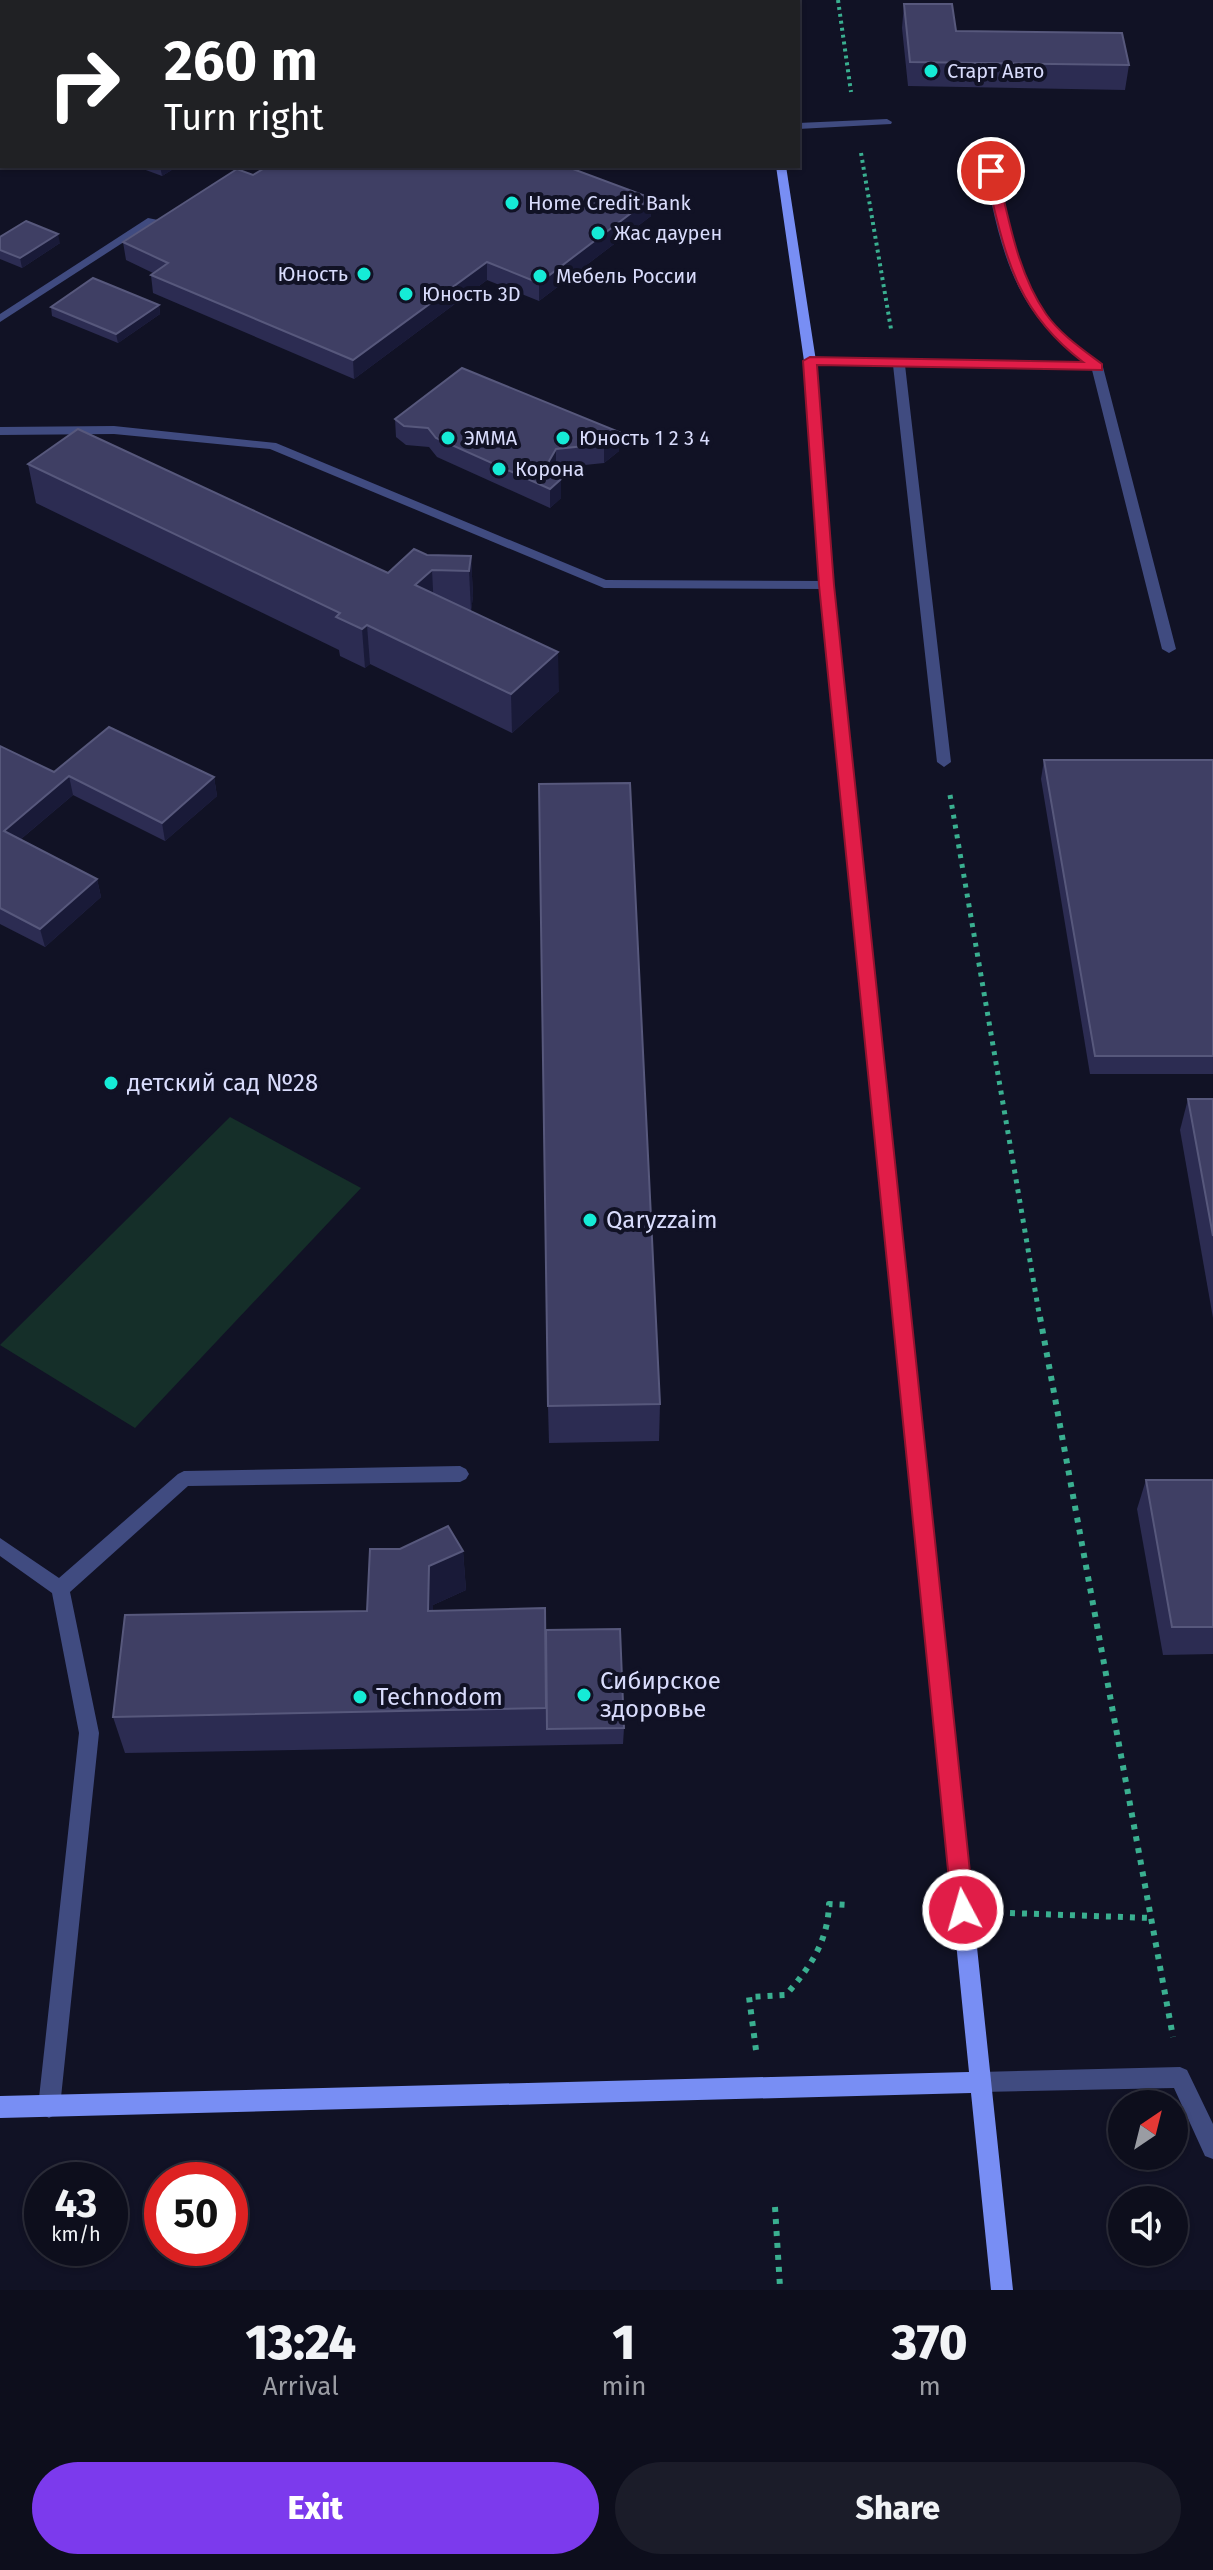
<!DOCTYPE html>
<html lang="en">
<head>
<meta charset="utf-8">
<style>
  body { margin:0; font-family:"Fira Sans",sans-serif; background:#1b1c29; color:#f1f3f6; height:100vh; display:flex; flex-direction:column; font-size:30px; white-space:nowrap }
  * { box-sizing:border-box; margin:0 }
  p { font-size:26px; color:#9a9ca3 }
  .icon { flex:none; width:44px; height:44px; fill:none; stroke:currentColor; stroke-width:2; stroke-linecap:round; stroke-linejoin:round }
  .map { position:relative; height:2290px; overflow:hidden }
  .panel { display:flex; flex-direction:column; background:#0d0e1c; flex:1 }
  .panel>* { flex:none }
  .top-card { position:absolute; left:0px; top:0px; width:800px; height:168px; box-shadow:0 2px 6px #0004,0 0 0 2px #2d2e3b; background:#202124; color:#fff; overflow:hidden }
  .needle { width:52px; rotate:35deg }
  .buttons { position:absolute; left:1108px; top:2090px; display:grid; gap:16px }
  .buttons a { display:grid; place-items:center; width:80px; height:80px; border-radius:50%; background:#0d0e1c; box-shadow:0 2px 6px #0004,0 0 0 2px #2d2e3b; font-size:40px }
  .speed { position:absolute; left:24px; top:2162px; display:flex; gap:16px; font-size:40px; font-weight:700; text-align:center }
  .speed>* { display:grid; place-content:center; width:104px; height:104px; border-radius:50%; background:#0d0e1c; box-shadow:0 2px 6px #0004,0 0 0 2px #2d2e3b; line-height:1 }
  .speed small { font-size:20px; font-weight:400 }
  .speed .limit { border:12px solid #d22; background:#fff; color:#111 }
  .pin { position:absolute; display:grid; place-items:center; width:68px; height:68px; color:#fff; margin:-34px; border:4px solid #fff; border-radius:50%; box-shadow:0 2px 8px #0007 }
  .me { position:absolute; width:88px; margin:-44px; rotate:354deg; stroke-linejoin:round; filter:drop-shadow(0 0 6px #0008) }
  .turn { display:flex; align-items:center; gap:28px; height:168px; padding:0 32px; font-size:36px }
  .turn .icon { width:104px; height:104px; stroke-width:2.5 }
  .turn b { display:block; font-size:56px; line-height:68px }
  .eta { display:flex; justify-content:space-evenly; align-items:center; height:136px; text-align:center }
  .eta b { font-size:48px; font-weight:800; line-height:56px }
  .cta { display:flex; gap:16px; margin-top:auto; padding:16px 32px }
  .cta a { flex:1; height:92px; border-radius:48px; background:#7c3aed; color:#fff; font-size:32px; font-weight:800; line-height:92px; text-align:center }
  .cta a+a { background:#1b1c29; color:#f1f3f6 }
  .map>svg:first-child { display:block }
</style>
</head>
<body>
<div class="map">
<svg width="1213" height="2290" viewBox="0 0 1213 2290">
  <rect width="100%" height="100%" fill="#111225"/>
  <!-- green -->
  <polygon fill="#152f29" points="230,1117 361,1188 135,1428 0,1345"/>
  <g fill="none" stroke-linecap="round" stroke-linejoin="round">
    <!-- path-far2 -->
    <g stroke="#3aaf90" stroke-width="4" stroke-dasharray="3 4" stroke-linecap="butt">
      <polyline points="56,0 61,2"/>
      <polyline points="838,0 851,92"/>
      <polyline points="861,153 891,329"/>
    </g>
    <!-- path-far1 -->
    <polyline stroke="#3aaf90" stroke-width="5" stroke-dasharray="4 6" stroke-linecap="butt" points="950,795 1040,1319"/>
    <!-- path -->
    <g stroke="#3aaf90" stroke-width="6" stroke-dasharray="5 7" stroke-linecap="butt">
      <polyline points="1040,1317 1173,2037"/>
      <polyline points="1010,1913 1151,1918"/>
      <path d="M756,2050L749,1997L786,1995C810,1967 828,1942 829,1904L847,1905"/>
      <polyline points="775,2207 780,2287"/>
    </g>
    <!-- service -->
    <g fill="#404b80" fill-rule="evenodd">
      <polygon points="337,0 347,0 336,2"/>
      <path d="M983,138L988,141L1017,256L1035,299L1058,329L1103,367L1176,649L1169,653L1162,649L1092,370L905,365L951,762L944,767L937,762L893,365H810L804,361L810,357L1084,363C1002,300 1000,235 978,141Z"/>
      <polygon points="148,218 158,220 0,322 0,314"/>
      <polygon points="114,426 276,443 606,580 827,581 834,585 827,589 604,588 270,449 114,434 0,435 0,427"/>
      <polygon points="460,1466 466,1469 469,1474 466,1479 460,1482 188,1486 70,1592 99,1733 60,2107 56,2114 49,2118 42,2114 38,2107 79,1733 52,1593 0,1556 0,1538 59,1578 178,1474 184,1471"/>
      <polygon points="1180,2067 1187,2070 1213,2124 1213,2159 1205,2156 1174,2088 980,2092 973,2089 970,2082 973,2075 980,2072"/>
    </g>
    <!-- minor -->
    <polygon fill="#404b80" fill-rule="evenodd" points="887,119 892,122 891,124 798,129 798,123"/>
    <!-- secondary -->
    <g fill="#788ef4" fill-rule="evenodd">
      <rect x="759" y="0" width="10" height="2"/>
      <polygon points="776,166 786,166 816,361 834,585 1013,2290 991,2290 971,2093 0,2118 0,2096 969,2072 820,585 804,361"/>
    </g>
  </g>
  <!-- wall -->
  <g fill="#2c2c52">
    <polygon points="257,0 290,0 286,2 263,2"/>
    <polygon points="400,0 489,0 486,2 400,2"/>
    <polygon points="904,4 956,31 1129,65 1125,90 908,86 902,28"/>
    <polygon points="135,166 178,166 162,176"/>
    <polygon points="253,175 651,198 651,216 539,301 487,280 354,379 153,293 151,275 153,273 126,260 123,242"/>
    <polygon points="0,237 60,243 22,268 0,259"/>
    <polygon points="159,305 160,314 118,343 52,316 51,307"/>
    <polygon points="395,419 619,432 619,451 604,463 556,468 553,474 561,498 550,508 437,457 429,447 406,445 396,437"/>
    <polygon points="28,464 388,573 427,555 471,556 473,596 471,611 559,691 512,733 370,664 365,668 340,656 339,650 36,503"/>
    <polygon points="0,746 54,772 214,777 217,796 165,841 73,795 21,839 97,879 101,897 45,947 0,924"/>
    <polygon points="1044,760 1213,760 1213,1074 1090,1074 1041,779"/>
    <polygon points="1188,1099 1213,1099 1213,1318 1180,1130"/>
    <polygon points="660,1404 659,1441 549,1443 548,1406"/>
    <polygon points="1146,1480 1213,1480 1213,1654 1163,1655 1137,1509"/>
    <polygon points="463,1551 466,1590 433,1605 433,1610 546,1630 624,1728 623,1744 125,1753 113,1717 367,1611"/>
  </g>
  <!-- shaded-wall -->
  <g fill="#191a38">
    <polygon points="277,0 290,0 286,2 277,2"/>
    <polygon points="445,0 489,0 486,2 445,2"/>
    <polygon points="160,166 178,166 162,176"/>
    <polygon points="651,198 651,216 539,301 539,283"/>
    <polygon points="58,234 60,243 22,268 20,258"/>
    <polygon points="487,262 487,280 354,379 353,360"/>
    <polygon points="159,305 160,314 118,343 116,334"/>
    <polygon points="619,432 619,451 604,463 604,444"/>
    <polygon points="556,449 556,468 545,487 545,468"/>
    <polygon points="561,479 561,498 550,508 550,489"/>
    <polygon points="471,556 473,596 471,611 469,571"/>
    <polygon points="432,570 434,609 415,585"/>
    <polygon points="367,625 370,664 365,668 362,629"/>
    <polygon points="558,652 559,691 512,733 511,694"/>
    <polygon points="69,776 73,795 9,849 4,831"/>
    <polygon points="214,777 217,796 165,841 162,823"/>
    <polygon points="97,879 101,897 45,947 40,929"/>
    <polygon points="463,1551 466,1590 433,1605 432,1649 428,1611 429,1566"/>
  </g>
  <!-- building -->
  <g fill="#3f3f64" stroke="#57587c" stroke-width="2">
    <polygon points="904,4 952,4 956,31 1122,33 1129,65 910,62"/>
    <polygon points="268,166 565,166 651,198 539,283 487,262 353,360 151,275 168,263 123,242 237,169 253,175"/>
    <polygon points="26,221 58,234 20,258 0,250 0,237"/>
    <polygon points="93,278 159,305 116,334 51,307"/>
    <polygon points="462,368 619,432 604,444 556,449 545,468 561,479 550,489 436,438 428,428 404,426 395,419"/>
    <polygon points="78,429 388,573 414,549 427,555 471,556 469,571 432,570 415,585 558,652 511,694 367,625 362,629 336,617 340,613 28,464"/>
    <polygon points="109,727 214,777 162,823 69,776 4,831 97,879 40,929 0,908 0,746 54,772"/>
    <polygon points="1044,760 1213,760 1213,1056 1095,1056"/>
    <polygon points="630,783 660,1404 548,1406 539,784"/>
    <polygon points="1188,1099 1213,1099 1213,1236"/>
    <polygon points="1146,1480 1213,1480 1213,1627 1172,1627"/>
    <polygon points="448,1526 463,1551 429,1566 428,1611 545,1608 546,1708 113,1717 125,1615 367,1611 370,1549 400,1549"/>
    <polygon points="620,1629 624,1728 547,1729 546,1630"/>
  </g>
  <!-- route -->
  <path fill="#e11d48" stroke="#92132f" stroke-width="2" d="M991,167L997,171C1009,219 1017,272 1046,314C1060,334 1082,349 1102,364V370L817,365L834,585L974,1910L971,1918L963,1921L955,1918L952,1910L819,585L803,361L810,357L1083,362C1013,309 1005,252 985,171Z"/>
  <!-- markers -->
  <g fill="#15ebd6" stroke="#111225" stroke-width="3">
    <circle cx="931" cy="71" r="8"/>
    <circle cx="512" cy="203" r="8"/>
    <circle cx="598" cy="233" r="8"/>
    <circle cx="364" cy="274" r="8"/>
    <circle cx="540" cy="276" r="8"/>
    <circle cx="406" cy="294" r="8"/>
    <circle cx="448" cy="438" r="8"/>
    <circle cx="563" cy="438" r="8"/>
    <circle cx="499" cy="469" r="8"/>
    <circle cx="111" cy="1083" r="8"/>
    <circle cx="590" cy="1220" r="8"/>
    <circle cx="584" cy="1695" r="8"/>
    <circle cx="360" cy="1697" r="8"/>
  </g>
  <g text-anchor="middle" dominant-baseline="central" stroke-width="8" stroke-linejoin="round" paint-order="stroke">
    <!-- far-poi labels -->
    <g font-size="20" fill="#d9dcfc" stroke="#111225" text-anchor="start">
      <text x="947" y="71">Старт Авто</text>
      <text x="528" y="203">Home Credit Bank</text>
      <text x="614" y="233">Жас даурен</text>
      <text x="348" y="274" text-anchor="end">Юность</text>
      <text x="556" y="276">Мебель России</text>
      <text x="422" y="294">Юность 3D</text>
      <text x="464" y="438">ЭММА</text>
      <text x="579" y="438">Юность 1 2 3 4</text>
      <text x="515" y="469">Корона</text>
    </g>
    <!-- poi labels -->
    <g font-size="24" fill="#d9dcfc" stroke="#111225" text-anchor="start">
      <text x="127" y="1083">детский сад №28</text>
      <text x="606" y="1220">Qaryzzaim</text>
      <text x="600" y="1681">Сибирское<tspan x="600" dy="28">здоровье</tspan></text>
      <text x="376" y="1697">Technodom</text>
    </g>
  </g>
</svg>
<div class="buttons">
<a><svg class="needle" viewBox="-14 -14 28 28"><path d="M0-13l5 13h-10z" fill="#e53935"/><path d="M0 13l5-13h-10z" fill="#9a9ca3"/></svg></a>
<a><svg class="icon" aria-label="sound" viewBox="0 0 24 24"><path d="M4 9h4l5-4v14l-5-4H4zM17 9q2 3 0 6"/></svg></a>
</div>
<div class="speed"><div>43<small>km/h</small></div><div class="limit">50</div></div>
<div class="pin" style="left:991px;top:171px;background:#d93025"><svg class="icon" aria-label="arrive" viewBox="0 0 24 24"><path d="M6 21V4h12l-3 4 3 4H6"/></svg></div>
<svg class="me" style="left:963px;top:1910px" viewBox="-20 -20 40 40"><circle r="17" fill="#e11d48" stroke="#fff" stroke-width="3"/><path d="M0-11L8 9 0 5-8 9z" fill="#fff"/></svg>
<div class="top-card">
<div class="turn"><svg class="icon" aria-label="right" viewBox="0 0 24 24"><path d="M7 20v-9h11M14 6l5 5-5 5"/></svg><div><b>260 m</b>Turn right</div></div>
</div>
</div>
<section class="panel">
<div class="eta">
<div><b>13:24</b><p>Arrival</p></div>
<div><b>1</b><p>min</p></div>
<div><b>370</b><p>m</p></div>
</div>
<div class="cta"><a>Exit</a><a>Share</a></div>
</section>
</body>
</html>
